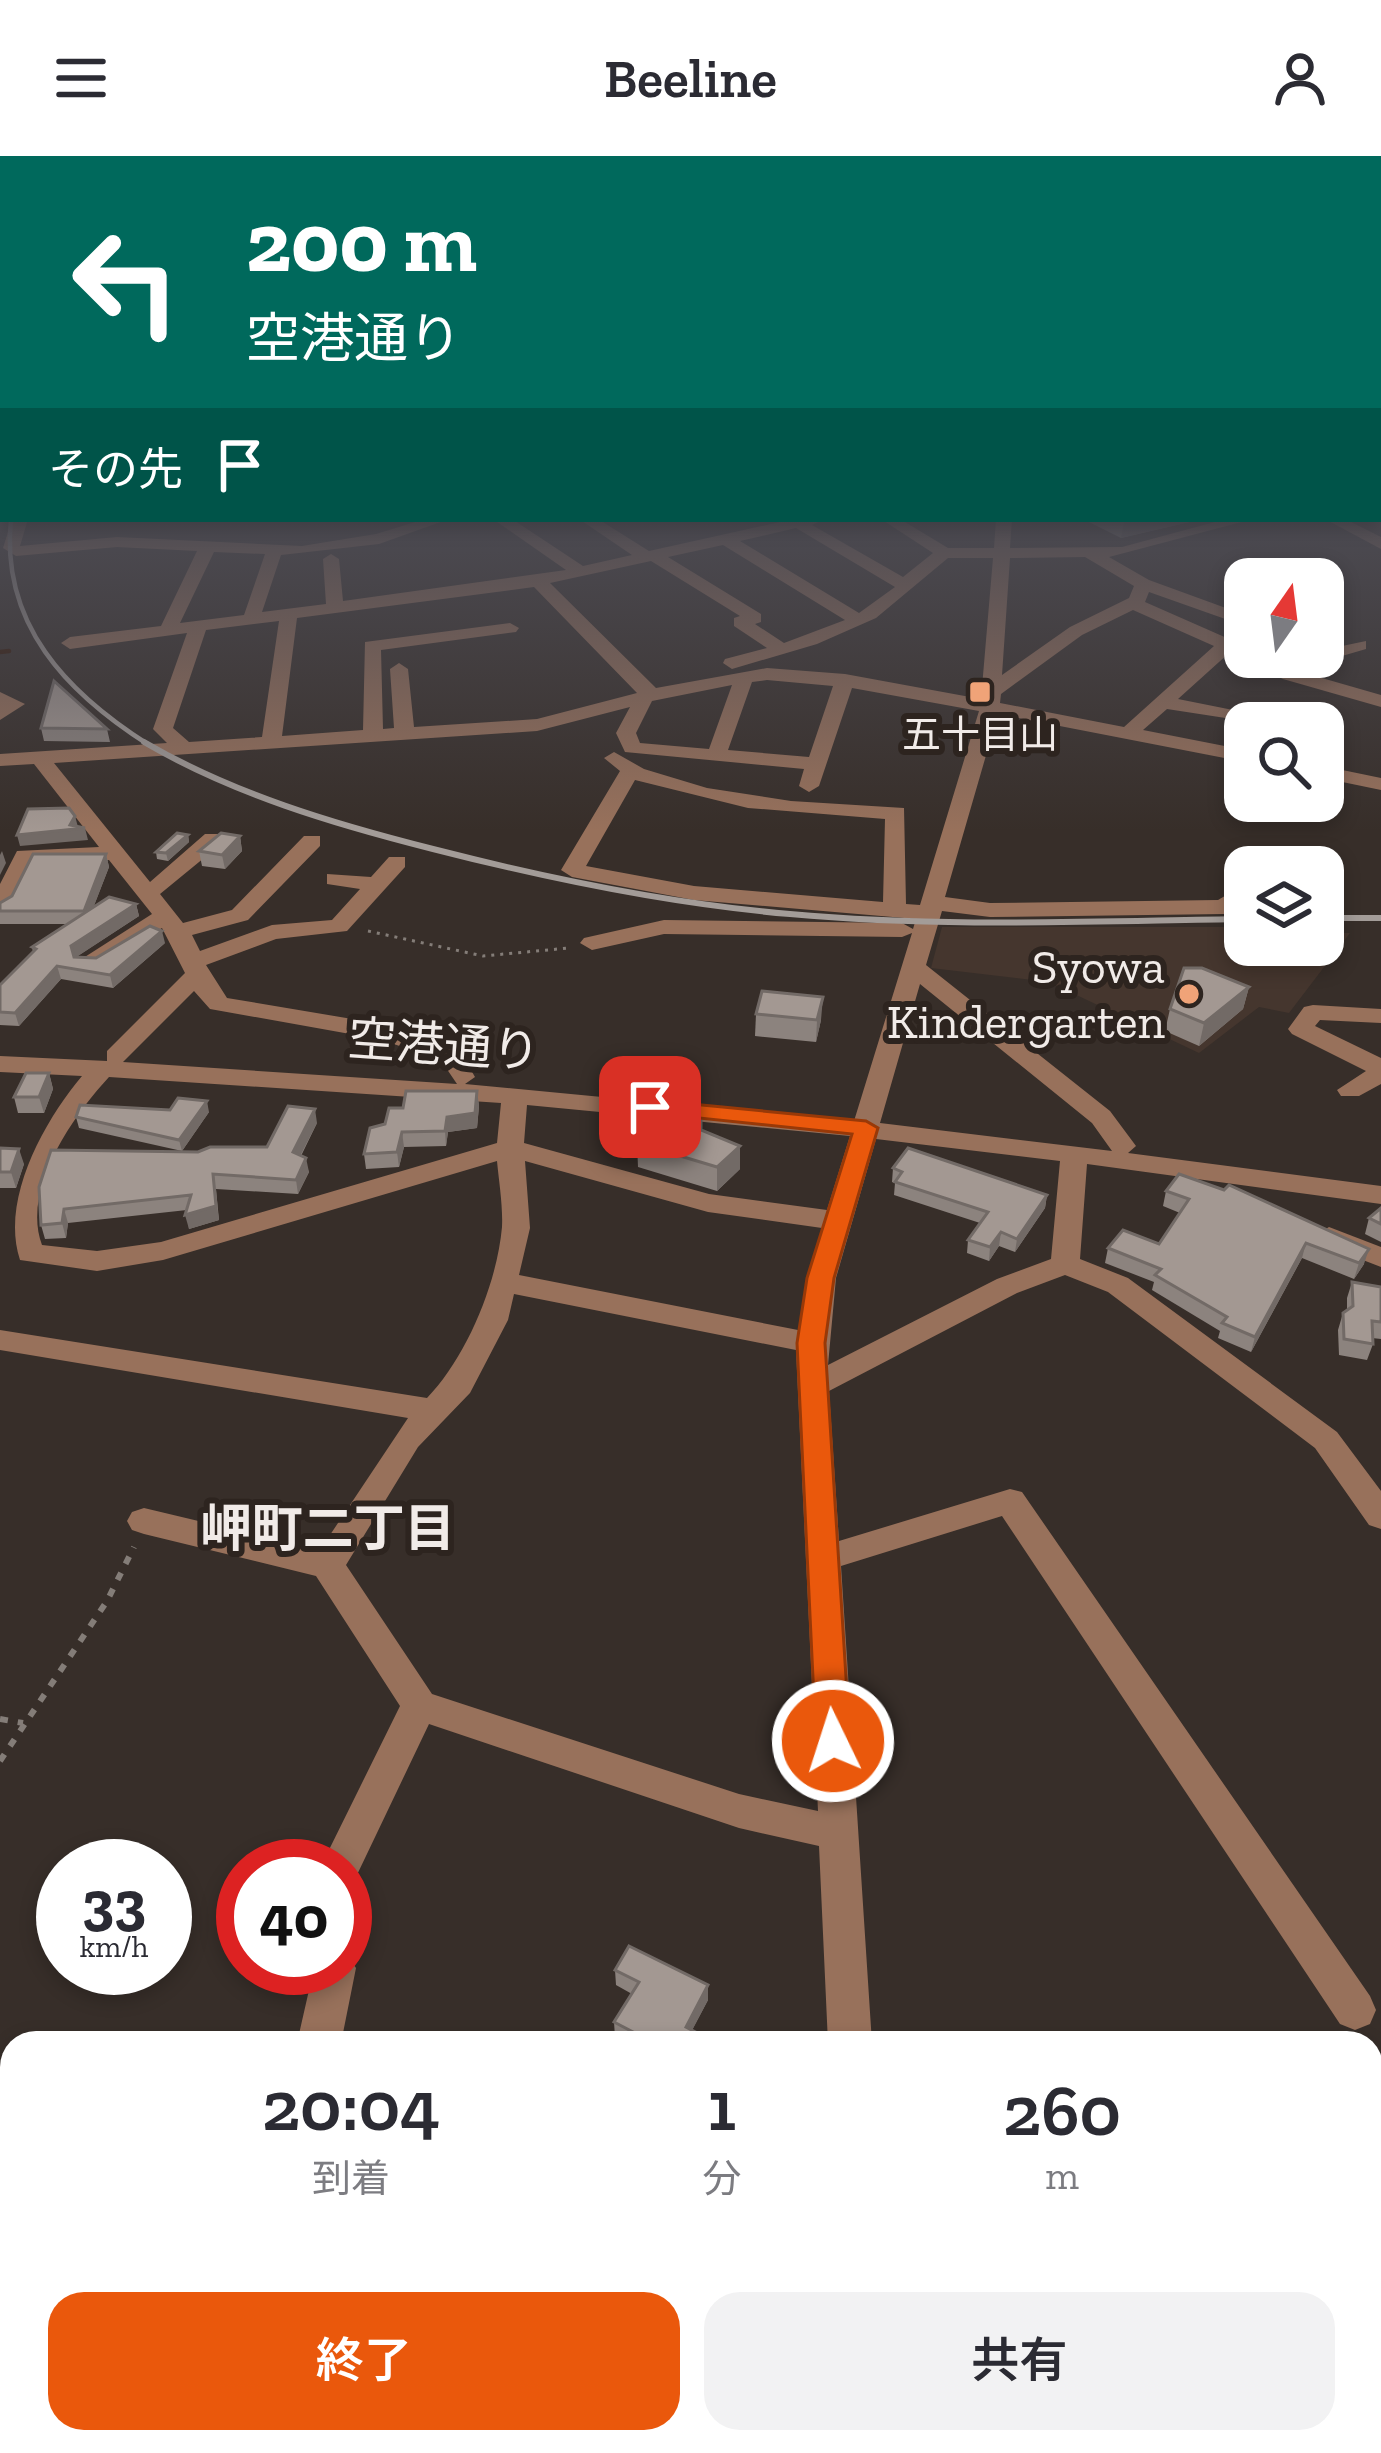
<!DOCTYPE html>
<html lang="ja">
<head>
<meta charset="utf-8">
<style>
  body { margin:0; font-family:"Zilla Slab","Noto Sans JP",serif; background:#f2f2f3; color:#2b2b33; height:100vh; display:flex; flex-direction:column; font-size:45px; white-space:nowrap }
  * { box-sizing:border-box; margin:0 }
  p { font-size:39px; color:#7c7c81 }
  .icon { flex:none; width:66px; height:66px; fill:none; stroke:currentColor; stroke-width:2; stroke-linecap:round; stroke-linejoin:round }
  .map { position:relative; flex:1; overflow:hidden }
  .details { position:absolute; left:0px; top:1875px; width:1383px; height:423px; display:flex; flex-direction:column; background:#fff; border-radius:36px 36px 0 0; box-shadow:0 6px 18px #0003 }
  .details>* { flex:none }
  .guide { position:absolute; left:0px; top:0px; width:1383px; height:366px; box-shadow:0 6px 18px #0003; background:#00695c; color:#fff; overflow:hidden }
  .needle { width:78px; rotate:14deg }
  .controls { position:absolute; left:1224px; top:402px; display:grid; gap:24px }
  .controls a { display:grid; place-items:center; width:120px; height:120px; border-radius:24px; background:#fff; box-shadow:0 6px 18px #0003; font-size:60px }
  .speed { position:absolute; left:36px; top:1683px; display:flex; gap:24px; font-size:60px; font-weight:700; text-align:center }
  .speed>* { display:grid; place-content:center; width:156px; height:156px; border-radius:50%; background:#fff; box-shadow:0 6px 18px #0003; line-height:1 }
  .speed small { font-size:30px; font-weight:400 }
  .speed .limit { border:18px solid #d22; background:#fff; color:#111 }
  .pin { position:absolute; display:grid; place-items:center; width:102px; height:102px; color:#fff; margin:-51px; border-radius:24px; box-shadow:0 6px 18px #0006 }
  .me { position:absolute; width:132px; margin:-66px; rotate:356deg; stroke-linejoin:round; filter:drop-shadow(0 0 9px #0008) }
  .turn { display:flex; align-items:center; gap:42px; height:252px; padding:0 48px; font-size:54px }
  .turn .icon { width:156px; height:156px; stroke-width:2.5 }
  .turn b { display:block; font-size:84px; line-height:102px }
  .then { display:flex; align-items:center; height:114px; padding:0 48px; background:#0003; gap:24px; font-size:45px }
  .eta { display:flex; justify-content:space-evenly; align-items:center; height:204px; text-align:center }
  .eta b { font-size:72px; font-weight:600; line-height:84px }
  .primary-button { display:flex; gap:24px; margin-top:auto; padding:24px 48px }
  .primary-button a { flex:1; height:138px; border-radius:36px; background:#ea580c; color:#fff; font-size:48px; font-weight:600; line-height:138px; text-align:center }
  .primary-button a+a { background:#f2f2f3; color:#2b2b33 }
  header { display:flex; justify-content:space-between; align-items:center; height:156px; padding:0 48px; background:#fff; font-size:54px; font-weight:600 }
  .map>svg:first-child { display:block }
</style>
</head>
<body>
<header><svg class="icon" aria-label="menu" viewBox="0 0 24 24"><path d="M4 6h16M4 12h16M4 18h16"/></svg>Beeline<svg class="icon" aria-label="person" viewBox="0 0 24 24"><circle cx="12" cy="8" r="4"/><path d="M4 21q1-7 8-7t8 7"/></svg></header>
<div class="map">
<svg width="1381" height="2297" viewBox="0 0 1381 2297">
  <rect width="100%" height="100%" fill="#372e29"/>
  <!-- built -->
  <polygon fill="#45362e" points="942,771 1245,771 1245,789 1323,789 1323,777 1350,777 1289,857 1259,851 1199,897 1049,826 931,812"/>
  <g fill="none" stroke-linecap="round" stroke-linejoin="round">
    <!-- stream -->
    <polyline stroke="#321402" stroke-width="4.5" points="0,496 9,495"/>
    <!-- path-far1 -->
    <polyline stroke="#847d78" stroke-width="3" stroke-dasharray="3 6" stroke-linecap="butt" points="368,775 483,800 569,792"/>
    <!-- path -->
    <g stroke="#847d78" stroke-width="6" stroke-dasharray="8 10" stroke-linecap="butt">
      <polyline points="0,1563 23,1567"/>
      <polyline points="0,1605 107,1445 134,1391"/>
    </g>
    <!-- minor -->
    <g fill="#98715b" fill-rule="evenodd">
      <path d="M12,363H28L20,390L117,381L302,390L376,378L425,363H449L379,388L281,399L262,456L326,448L323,403L331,398L339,403L343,445L566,414L493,363H512L583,410L632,399L579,363H598L649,395L794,363H824L812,369L903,421L933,397L881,363H900L948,392H994L996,363H1012L1010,392L1122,391L1226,363H1253L1109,401L1149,424L1245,459V470L1149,436L1145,446L1245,490V501L1278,507L1323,501V494L1366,485V493L1294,514L1381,539V551L1283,523L1229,497L1178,543L1258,559V567L1167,553L1143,574L1245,594V606L998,558L945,741L990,747L1218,744L1240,731L1245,732V745L1224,758L990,761L942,755L926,809L1110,955L1136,990L1128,997L1381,1030V1048L1087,1008L1080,1103L1128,1122L1337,1276L1381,1335V1373L1369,1369L1315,1292L1108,1136L1065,1119L1017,1137L829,1235L839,1385L1010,1333L1022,1336L1370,1840L1376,1854L1370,1868L1355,1874L1340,1868L1002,1360L841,1410L872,1887H828L819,1690L739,1672L429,1568L355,1723L345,1726V1710H321L400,1550L316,1420L144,1378L132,1374L127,1365L132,1356L144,1352L320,1394L408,1262L0,1194V1174L427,1242C466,1202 497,1128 502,1071C503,1050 499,1026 497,1005L163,1104L97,1115L20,1104C0,1044 44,965 82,920L0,916V900L107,905V895L185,817L162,772L97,811H81L77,806L152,758L109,704L33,706L11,751L0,758V728L17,695L99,691L34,608L0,610V598L167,587L153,573L187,477L70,493L61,487L70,481L161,470L197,395L117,391L16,400L3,392ZM796,372L895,431L859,457L740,385ZM723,389L845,464L784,487L755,468L761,466V458L668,401ZM214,396L265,398L244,459L180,467ZM1085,401L1134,430L1129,442L1070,471L1002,519L1010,402ZM948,402H993L981,543L845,518L767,512L656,532L550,427L651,405L740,460L734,462V470L767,492L725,503L723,507L732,513L817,488L876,462ZM534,431L637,537L537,563L414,571L408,513L399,507L390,513L394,572L383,573L381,494L516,476L519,472L510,467L365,486L363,574L282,580L297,462ZM1133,454L1214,490L1124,571L1000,547L1001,538L1082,479ZM279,465L262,581L189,586L173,572L206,474ZM767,524L833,530L809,601L728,594L752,526ZM732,529L709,593L640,587L636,577L652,545ZM852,532L979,555L920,749L906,748L904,652L791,645L707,632L644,613L614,596L604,602L620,615L561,714L572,721L694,744L916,763L913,773L902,767L664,764L584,782L580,787L592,794L664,778L902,781L912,777L854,965L465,928L475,921L459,893L382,868L227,842L206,809L276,783L347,775L405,711V701H389L371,721L327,718V728L360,733L332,764L272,769L200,795L192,779L248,764L320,690V680H304L232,754L183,767L160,738L221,688V678H205L150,726L54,607L537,575L630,551L616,577L625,596L804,613L799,630L809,636L819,630ZM635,624L748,652L885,663L883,746L694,730L586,710ZM920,828L1092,967L1112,995L880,967ZM194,835L210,853L378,883L440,903L457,928L123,906ZM109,921L501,947L497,987L161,1086L97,1095L42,1089C21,1033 73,960 109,921ZM527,949L850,980L827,1054L709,1038L524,987ZM876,983L1060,1005L1051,1103L997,1123L828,1209L836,1122ZM525,1005L708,1056L822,1072L798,1174L519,1119L530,1072ZM514,1138L796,1194L818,1655L739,1638L432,1538L346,1409L418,1291L470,1237L508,1164Z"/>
      <polygon points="1325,363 1345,363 1381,381 1381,393"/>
      <polygon points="0,536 25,548 0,564"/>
      <polygon points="1323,610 1381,622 1381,634 1323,622"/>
      <polygon points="1313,849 1381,853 1381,867 1320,864 1315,870 1381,902 1381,928 1359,940 1341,940 1337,934 1366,915 1292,878 1288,873 1304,851"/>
      <polygon points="1329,1071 1381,1091 1381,1111 1319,1087 1315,1080"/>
      <polygon points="345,1742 359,1748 365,1772 359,1785 345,1791"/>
      <polygon points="345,1796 356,1812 341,1887 297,1887 314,1812 345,1812"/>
      <polygon points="1371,2088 1381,2091 1381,2145 1371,2140"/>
      <polygon points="193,2286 244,2286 239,2297 189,2297"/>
      <polygon points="854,2286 904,2286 905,2297 855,2297"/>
      <polygon points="1039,2286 1103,2286 1098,2297 1035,2297"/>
    </g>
    <!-- rail-far1 -->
    <path stroke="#a39c98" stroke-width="4.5" d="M11,363C0,468 67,537 149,589"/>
    <!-- rail -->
    <g stroke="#a39c98" stroke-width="6">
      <path d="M144,586C233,638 334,668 433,693C550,723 670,748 790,758C942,772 1094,765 1245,763"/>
      <polyline points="1323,762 1381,762"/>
    </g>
  </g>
  <!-- wall -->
  <g fill="#8c837e">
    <polygon points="1083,363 1202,363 1121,382"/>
    <polygon points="41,572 107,573 110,586 44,585"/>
    <polygon points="188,679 189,686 168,705 157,703 156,696"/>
    <polygon points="240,680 242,695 225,713 202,710 199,695"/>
    <polygon points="106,698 109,711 93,752 136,748 139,760 76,801 96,802 165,787 113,832 61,823 19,870 0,869 0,829 33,796 32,791 68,768 0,768 0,747"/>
    <polygon points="1249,831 1243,853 1199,890 1165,875 1170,853"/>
    <polygon points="756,858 821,864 816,886 755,880"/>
    <polygon points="49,917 53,933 44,957 18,957 14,941"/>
    <polygon points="477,935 479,950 477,972 448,976 446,990 404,991 399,1011 366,1013 364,998 385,968 403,952"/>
    <polygon points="209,956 182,995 79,972 76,961"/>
    <polygon points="317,967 301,1000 309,1016 298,1038 216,1033 219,1064 189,1073 187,1054 68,1067 66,1082 45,1083 41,1069 39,1031 198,996 267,991"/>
    <polygon points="701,974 740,990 740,1013 717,1035 638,1011 637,987"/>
    <polygon points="0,992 24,1008 16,1032 0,1032"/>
    <polygon points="893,1012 1047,1039 1045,1052 1015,1096 999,1090 989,1105 967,1097 968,1084 980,1067 894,1039 895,1027 892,1026"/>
    <polygon points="1166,1035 1364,1108 1354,1123 1302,1102 1251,1196 1218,1182 1220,1175 1152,1134 1154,1126 1105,1107 1108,1092 1159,1088 1180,1057 1163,1050"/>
    <polygon points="1381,1052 1381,1086 1365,1078 1369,1062"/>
    <polygon points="1352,1126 1381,1131 1381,1183 1372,1182 1373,1188 1367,1204 1339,1199 1338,1174 1343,1157 1347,1154 1347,1142"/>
    <polygon points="615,1814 708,1829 708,1844 692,1874 709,1887 627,1887 615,1881 614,1866 632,1838 616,1829"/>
    <polygon points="1224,2286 1307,2286 1314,2297 1226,2297 1222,2291"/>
  </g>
  <!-- shaded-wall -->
  <g fill="#726a66">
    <polygon points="1137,363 1202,363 1121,382 1124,366"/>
    <polygon points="75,660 78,671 85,672 88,684 20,690 17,679 70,669"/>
    <polygon points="188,679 189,686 168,705 166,697"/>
    <polygon points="240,680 242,695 225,713 222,699"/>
    <polygon points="2,695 6,707 0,719 0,699"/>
    <polygon points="106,698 109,711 87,768 84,755"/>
    <polygon points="136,748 139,760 75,802 71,790"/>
    <polygon points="162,775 165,787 113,832 110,819"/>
    <polygon points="57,810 61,823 19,870 15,857"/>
    <polygon points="1249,831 1243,853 1199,890 1204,867"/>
    <polygon points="823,841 821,864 816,886 817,864"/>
    <polygon points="49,917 53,933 44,957 39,941"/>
    <polygon points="477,935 479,950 477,972 448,976 446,990 445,975 447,961"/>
    <polygon points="207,945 209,956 182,995 179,984"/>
    <polygon points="315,953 317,967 295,1010 293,996"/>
    <polygon points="402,976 404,991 399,1011 397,996"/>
    <polygon points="740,990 740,1013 717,1035 717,1011"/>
    <polygon points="19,993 24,1008 16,1032 11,1016"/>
    <polygon points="306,1002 309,1016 298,1038 296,1024"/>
    <polygon points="213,1018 219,1064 189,1073 185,1059"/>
    <polygon points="1047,1039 1045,1052 1015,1096 1017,1083"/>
    <polygon points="64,1053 68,1067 66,1082 62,1067"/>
    <polygon points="1001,1076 999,1090 989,1105 990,1091"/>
    <polygon points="1306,1087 1302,1102 1251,1196 1255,1181"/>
    <polygon points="1369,1093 1364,1108 1354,1123 1359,1107"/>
    <polygon points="708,1829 708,1844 686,1886 686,1871"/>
  </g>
  <!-- building -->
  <g fill="#a39892" stroke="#726a66" stroke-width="3">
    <polygon points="54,525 107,573 41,572"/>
    <polygon points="69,652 75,660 70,669 85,672 17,679 28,653"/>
    <polygon points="177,677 188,679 166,697 156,696"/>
    <polygon points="221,677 240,680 222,699 199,695"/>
    <polygon points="33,698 106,698 84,755 0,755 0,747 12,740"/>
    <polygon points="109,741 136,748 71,790 74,801 96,802 150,770 162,775 110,819 57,810 15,857 0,856 0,829 36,793 32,791"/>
    <polygon points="1184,812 1202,812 1249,831 1204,867 1170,853"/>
    <polygon points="762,835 823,841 817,864 756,858"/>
    <polygon points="26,917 49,917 39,941 14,941"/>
    <polygon points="406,935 477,935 475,957 447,961 445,975 402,976 397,996 364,998 370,972 385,968 389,952 403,952"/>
    <polygon points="178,942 207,945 179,984 76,961 80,949 170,954"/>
    <polygon points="288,950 315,953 293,996 306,1002 296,1024 213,1018 216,1050 185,1059 191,1039 64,1053 62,1067 41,1069 39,1031 51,994 198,996 210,991 267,991"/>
    <polygon points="667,961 701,965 701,974 740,990 717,1011 637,987"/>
    <polygon points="0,992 19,993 11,1016 0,1016"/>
    <polygon points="908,992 1047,1039 1017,1083 1001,1076 990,1091 968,1084 988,1056 895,1026 902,1016 893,1012"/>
    <polygon points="1179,1018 1224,1034 1229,1029 1369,1093 1359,1107 1306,1087 1255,1181 1222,1167 1227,1161 1155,1119 1161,1113 1108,1092 1123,1074 1159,1088 1189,1043 1166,1035"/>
    <polygon points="1381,1052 1381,1068 1369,1062"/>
    <polygon points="1352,1126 1381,1131 1381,1166 1372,1165 1373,1188 1344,1183 1343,1157 1353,1150"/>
    <polygon points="629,1790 708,1829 686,1871 709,1883 706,1887 654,1887 614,1866 639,1826 615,1814"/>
    <polygon points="1233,2286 1307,2286 1314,2297 1240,2297"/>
  </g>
  <!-- sky -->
  <linearGradient id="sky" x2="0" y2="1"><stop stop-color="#1e1917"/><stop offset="0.52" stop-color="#4d4c54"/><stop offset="1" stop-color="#4d4c54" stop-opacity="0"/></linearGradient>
  <rect width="1381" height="675" fill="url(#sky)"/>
  <!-- route -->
  <polygon fill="#ea580c" stroke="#983908" stroke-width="3" points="650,944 866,965 878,972 834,1122 825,1187 850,1585 845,1595 833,1600 821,1595 816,1585 797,1187 807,1122 852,978 641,956 641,946"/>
  <!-- markers -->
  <g fill="#f0a378" stroke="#2d241f" stroke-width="4.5">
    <rect x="968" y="524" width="24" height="24" rx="6"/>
    <circle cx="1189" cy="838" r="12"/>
  </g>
  <g text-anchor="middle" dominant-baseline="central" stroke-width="12" stroke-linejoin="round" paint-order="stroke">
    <!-- far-poi labels -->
    <g font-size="39" fill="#f1ebe8" stroke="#2d241f">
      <text x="980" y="578">五十目山</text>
    </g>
    <!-- poi labels -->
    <g font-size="48" fill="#f1ebe8" stroke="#2d241f" text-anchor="end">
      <text x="1165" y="810">Syowa<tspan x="1165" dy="55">Kindergarten</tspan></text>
    </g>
    <!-- street labels -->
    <g font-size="48" fill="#f1ebe8" stroke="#2d241f">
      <text transform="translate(444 889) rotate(4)">空港通り</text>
    </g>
    <!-- neighbourhood labels -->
    <g font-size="51" font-weight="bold" fill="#f1ebe8" stroke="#2d241f">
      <text x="328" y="1372">岬町二丁目</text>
    </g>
  </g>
</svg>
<div class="controls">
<a><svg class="needle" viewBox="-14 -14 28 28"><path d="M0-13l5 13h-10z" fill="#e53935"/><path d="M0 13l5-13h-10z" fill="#7c7c81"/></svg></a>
<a><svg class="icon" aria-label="search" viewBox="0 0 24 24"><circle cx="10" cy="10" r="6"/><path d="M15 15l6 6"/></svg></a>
<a><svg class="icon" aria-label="layers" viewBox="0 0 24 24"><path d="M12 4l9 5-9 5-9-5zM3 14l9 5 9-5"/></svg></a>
</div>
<div class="speed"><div>33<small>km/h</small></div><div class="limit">40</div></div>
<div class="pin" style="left:650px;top:951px;background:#d93025"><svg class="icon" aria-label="arrive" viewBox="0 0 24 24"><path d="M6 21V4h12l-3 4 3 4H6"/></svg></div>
<svg class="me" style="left:833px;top:1585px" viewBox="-20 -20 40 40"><circle r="17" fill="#ea580c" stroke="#fff" stroke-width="3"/><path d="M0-11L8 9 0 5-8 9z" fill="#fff"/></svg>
<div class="guide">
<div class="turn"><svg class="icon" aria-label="left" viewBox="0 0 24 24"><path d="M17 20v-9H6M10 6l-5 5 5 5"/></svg><div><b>200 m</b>空港通り</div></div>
<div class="then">その先<svg class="icon" aria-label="arrive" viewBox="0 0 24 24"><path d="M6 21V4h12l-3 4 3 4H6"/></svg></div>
</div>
<section class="details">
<div class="eta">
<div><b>20:04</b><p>到着</p></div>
<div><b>1</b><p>分</p></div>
<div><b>260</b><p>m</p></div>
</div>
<div class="primary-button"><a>終了</a><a>共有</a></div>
</section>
</div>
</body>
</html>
